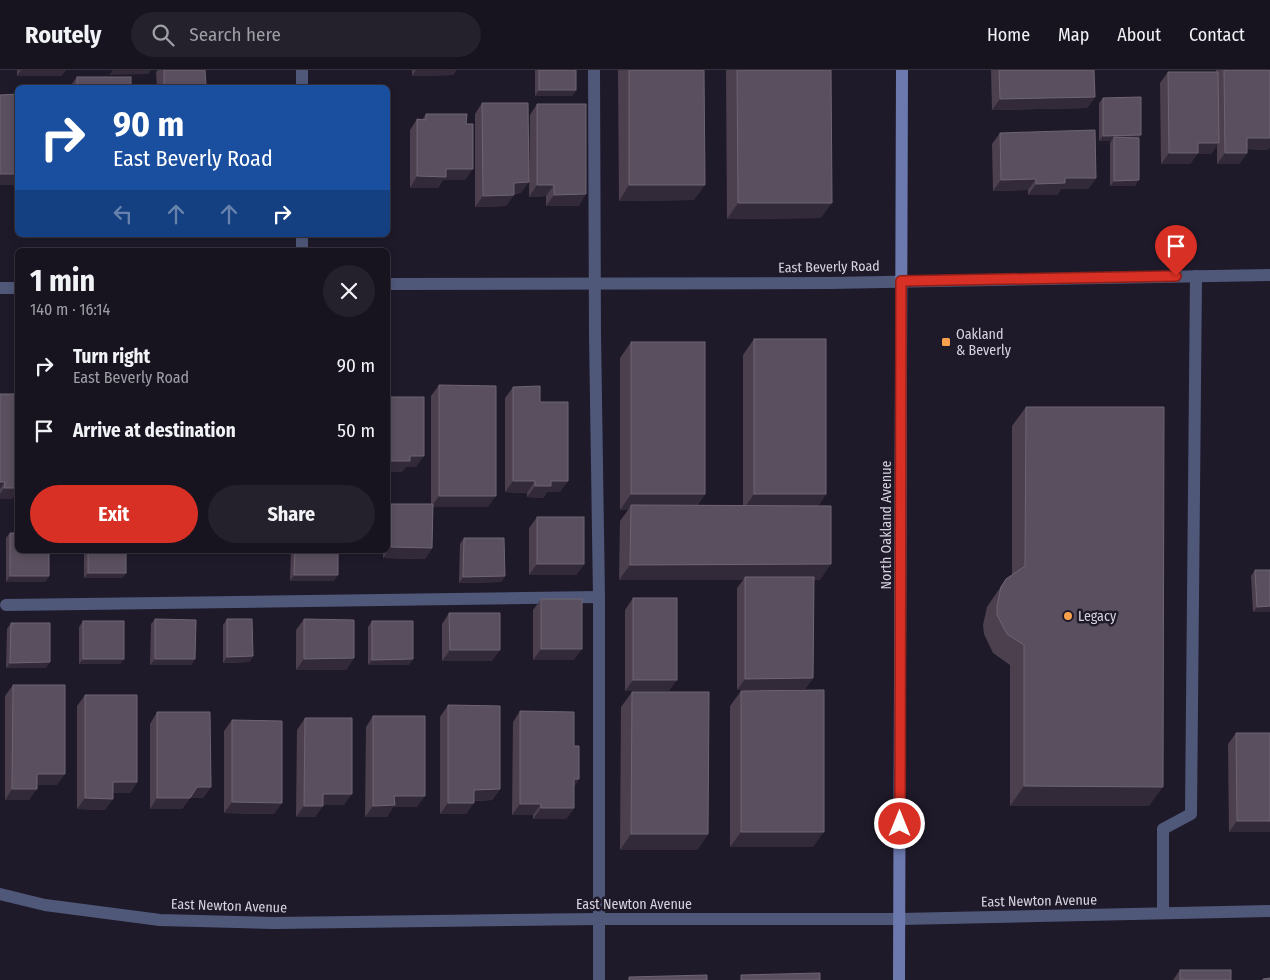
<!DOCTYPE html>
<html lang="en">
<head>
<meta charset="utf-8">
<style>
  body { margin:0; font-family:"Fira Sans Condensed",sans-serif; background:#24212d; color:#f1f3f6; height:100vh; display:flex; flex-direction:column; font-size:19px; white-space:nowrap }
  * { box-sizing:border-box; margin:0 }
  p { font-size:16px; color:#9e9ea5 }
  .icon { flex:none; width:28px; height:28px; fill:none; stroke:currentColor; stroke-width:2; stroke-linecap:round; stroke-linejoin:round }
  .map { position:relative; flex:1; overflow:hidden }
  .side { position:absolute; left:15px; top:178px; width:375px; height:305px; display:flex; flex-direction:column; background:#171420; border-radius:8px; box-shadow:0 2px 8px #0003,0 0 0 1px #36333e }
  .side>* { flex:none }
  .top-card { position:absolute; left:15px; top:15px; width:375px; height:152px; border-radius:8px; box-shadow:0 2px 8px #0003,0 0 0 1px #36333e; background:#1a4fa0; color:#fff; overflow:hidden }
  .pin { position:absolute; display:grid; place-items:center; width:42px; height:42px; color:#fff; margin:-51px -21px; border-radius:50% 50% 50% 0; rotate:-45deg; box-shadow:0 0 5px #0007 }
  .pin .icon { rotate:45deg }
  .me { position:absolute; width:55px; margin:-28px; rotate:0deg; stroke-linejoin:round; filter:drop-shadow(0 0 4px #0008) }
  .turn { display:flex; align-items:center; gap:18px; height:105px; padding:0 15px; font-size:22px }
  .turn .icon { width:65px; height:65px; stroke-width:2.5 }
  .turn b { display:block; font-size:35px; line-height:42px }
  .lanes { display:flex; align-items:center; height:48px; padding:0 15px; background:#0003; justify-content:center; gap:25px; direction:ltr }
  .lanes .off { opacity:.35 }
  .round { display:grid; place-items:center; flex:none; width:52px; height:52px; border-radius:26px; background:#24212d }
  .head { display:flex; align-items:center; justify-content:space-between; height:85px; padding:0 15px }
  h1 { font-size:30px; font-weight:700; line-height:38px }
  .cta { display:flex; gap:10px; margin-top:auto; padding:10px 15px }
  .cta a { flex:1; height:58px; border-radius:30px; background:#d93025; color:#fff; font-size:20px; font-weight:700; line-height:58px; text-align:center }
  .cta a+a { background:#24212d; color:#f1f3f6 }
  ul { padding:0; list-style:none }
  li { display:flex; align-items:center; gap:15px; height:65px; padding:0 15px }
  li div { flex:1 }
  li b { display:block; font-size:19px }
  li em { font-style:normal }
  header { display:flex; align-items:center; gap:30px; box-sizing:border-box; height:70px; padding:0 25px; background:#171420; border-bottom:1px solid #36333e }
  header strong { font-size:24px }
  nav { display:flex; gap:28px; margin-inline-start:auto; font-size:18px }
  .search { width:350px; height:45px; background:#24212d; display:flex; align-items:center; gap:12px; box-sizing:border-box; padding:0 18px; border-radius:28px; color:#9e9ea5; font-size:19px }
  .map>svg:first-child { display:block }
</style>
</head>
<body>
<header>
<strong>Routely</strong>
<div class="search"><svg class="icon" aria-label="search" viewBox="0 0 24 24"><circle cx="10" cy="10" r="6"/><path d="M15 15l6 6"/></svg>Search here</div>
<nav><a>Home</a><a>Map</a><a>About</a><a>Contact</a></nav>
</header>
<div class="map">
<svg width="1270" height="910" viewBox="0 0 1270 910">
  <rect width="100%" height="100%" fill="#1f1a2a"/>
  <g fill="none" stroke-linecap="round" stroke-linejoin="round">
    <!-- lane -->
    <g stroke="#50587a" stroke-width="12">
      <polyline points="594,0 595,264 599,527 599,910"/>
      <polyline points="6,535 599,527"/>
      <polyline points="1163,843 1163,759 1191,744 1196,206"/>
    </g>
    <!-- street -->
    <g stroke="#50587a" stroke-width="12">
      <polyline points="302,0 302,18"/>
      <polyline points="302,180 302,165"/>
      <polyline points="388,214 830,213 1270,205"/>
      <polyline points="0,218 18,218"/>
      <polyline points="0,824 45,835 160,850 274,853 599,849 900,849 1270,841"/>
    </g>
    <!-- secondary -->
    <polyline stroke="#6c79af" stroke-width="12" points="899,910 902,0"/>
  </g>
  <!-- wall -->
  <g fill="#4c3f4e">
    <polygon points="17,0 66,0 61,6 17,6"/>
    <polygon points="158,0 205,0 204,18 157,18 156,2"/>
    <polygon points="412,0 456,0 453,5 412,6"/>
    <polygon points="535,0 576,0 576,20 572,26 535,26"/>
    <polygon points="618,0 704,0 694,130 619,131"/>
    <polygon points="726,0 831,0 821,148 727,149"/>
    <polygon points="991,0 1094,0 1095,27 1087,38 992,40"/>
    <polygon points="1216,0 1270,0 1270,77 1268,80 1247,79 1247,83 1239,94 1217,94 1217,75 1211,84 1197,84 1190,94 1161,94 1160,13 1168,2 1216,2"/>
    <polygon points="77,7 131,18 69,18"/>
    <polygon points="1103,28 1139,68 1135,116 1110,116 1110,73 1111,71 1099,71 1099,33"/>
    <polygon points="482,33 521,123 514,124 506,136 475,137 475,44"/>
    <polygon points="537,34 579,136 546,136 546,126 529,127 530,45"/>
    <polygon points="426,44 465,110 443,110 438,118 410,118 410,60 417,49 422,50"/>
    <polygon points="1000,63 1096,108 1088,119 1061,119 1057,125 1028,125 1028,120 993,121 992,74"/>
    <polygon points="754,269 826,424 818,436 820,510 814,510 813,608 805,619 737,620 737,518 743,510 619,510 620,451 628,440 620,440 620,288 631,272 705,424 697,436 743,436 743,285"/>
    <polygon points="439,315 488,437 433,437 432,478 425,489 383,488 383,480 388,480 388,439 391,434 431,434 431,326"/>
    <polygon points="513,317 540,332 560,422 547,422 543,428 527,427 527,423 505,422 505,328"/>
    <polygon points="0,324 17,422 12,429 0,429"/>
    <polygon points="1026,337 1149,736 1010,736 1010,595 993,583 984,564 983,555 987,537 1006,509 1012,505 1012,356"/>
    <polygon points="537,447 584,494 576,505 529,505 529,458"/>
    <polygon points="10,463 49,506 45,512 6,512 6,468"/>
    <polygon points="464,468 505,506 501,512 459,513 460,474"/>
    <polygon points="84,480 126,480 126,503 122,508 84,508"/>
    <polygon points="291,480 338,480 334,511 290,511"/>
    <polygon points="1255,500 1270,542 1253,542 1251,506"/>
    <polygon points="633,528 669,621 625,621 625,540"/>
    <polygon points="541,529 574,590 533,590 533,540"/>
    <polygon points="449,543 492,591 442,591 442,554"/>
    <polygon points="155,549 195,589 191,595 150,595 151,554"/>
    <polygon points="227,549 253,586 249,592 223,593 223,555"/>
    <polygon points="304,549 354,588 346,600 296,600 296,560"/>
    <polygon points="83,551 124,589 120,594 79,594 79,557"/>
    <polygon points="372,551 409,595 368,595 368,557"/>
    <polygon points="11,553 46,598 6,598 7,559"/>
    <polygon points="13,615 57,715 37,715 29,730 5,730 5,626"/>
    <polygon points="741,621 813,777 730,777 730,636"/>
    <polygon points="632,622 708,764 697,780 620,780 621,637"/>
    <polygon points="85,625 137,712 130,723 113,723 105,740 77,739 77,636"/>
    <polygon points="448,635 500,719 492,730 474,731 466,744 440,744 440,647"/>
    <polygon points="520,641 574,676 579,709 574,716 574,738 566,749 533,749 533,745 512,745 513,652"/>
    <polygon points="157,642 211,717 203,728 190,728 182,739 150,739 150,654"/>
    <polygon points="373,646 417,737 393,737 387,747 365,747 366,657"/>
    <polygon points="305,648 344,735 323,735 315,747 296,747 297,660"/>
    <polygon points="232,650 274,744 224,743 224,661"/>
    <polygon points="1236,663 1270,762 1229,762 1228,674"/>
    <polygon points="1180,900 1231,910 1173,910"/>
  </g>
  <!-- shaded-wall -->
  <g fill="#332a39">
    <polygon points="21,0 66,0 61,6 17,6"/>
    <polygon points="113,0 151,0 148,4 109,5"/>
    <polygon points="416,0 456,0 453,5 412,6"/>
    <polygon points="179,15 206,15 204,18 178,18"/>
    <polygon points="539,20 576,20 572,26 535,26"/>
    <polygon points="1095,27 1087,38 992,40 1000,29"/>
    <polygon points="1141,65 1137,71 1114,67 1111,71 1099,71 1103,66"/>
    <polygon points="1247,68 1270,68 1270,77 1268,80 1239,79"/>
    <polygon points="1198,73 1219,73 1211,84 1197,84 1190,94 1161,94 1169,83"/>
    <polygon points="1225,83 1247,83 1239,94 1217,94"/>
    <polygon points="446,99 473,99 465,110 443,110 438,118 410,118 417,106"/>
    <polygon points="0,104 18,104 18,113 16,115 0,115"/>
    <polygon points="1065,108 1096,108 1088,119 1061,119 1057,125 1028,125 1036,114"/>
    <polygon points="1036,109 1028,120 993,121 1001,110"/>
    <polygon points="1139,110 1135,116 1110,116 1114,111"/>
    <polygon points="529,112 521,123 506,124 514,113"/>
    <polygon points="537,115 554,115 546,126 529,127"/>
    <polygon points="629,115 705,115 694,130 619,131"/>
    <polygon points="586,124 579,136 546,136 554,125"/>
    <polygon points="514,125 506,136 475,137 483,126"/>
    <polygon points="738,133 832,133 821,148 727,149"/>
    <polygon points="410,386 424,386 416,397 406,397 402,402 388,402 388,391"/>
    <polygon points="513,411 535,411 527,423 505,422"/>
    <polygon points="551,411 568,411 560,422 547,422 543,428 527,427 535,416"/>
    <polygon points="0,412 5,412 0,419"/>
    <polygon points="18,415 18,422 12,429 0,429 0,424 4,418"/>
    <polygon points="631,424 705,424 694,440 631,435 628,440 620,440"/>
    <polygon points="754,424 826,424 815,440 743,440"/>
    <polygon points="439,426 496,426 488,437 431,437"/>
    <polygon points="391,477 432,478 425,489 383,488"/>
    <polygon points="129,480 172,480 171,481 128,481"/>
    <polygon points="537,494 584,494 576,505 529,505"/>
    <polygon points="831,494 820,510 745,510 745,507 743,510 619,510 630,495"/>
    <polygon points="88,503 126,503 122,508 84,508"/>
    <polygon points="294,505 338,505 334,511 290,511"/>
    <polygon points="10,506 49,506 45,512 6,512"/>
    <polygon points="505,506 501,512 459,513 463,507"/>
    <polygon points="1270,536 1270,542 1253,542 1257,537"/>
    <polygon points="541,579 582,579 574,590 533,590"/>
    <polygon points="450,580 500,580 492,591 442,591"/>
    <polygon points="253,586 249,592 223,593 227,587"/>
    <polygon points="354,588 346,600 296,600 304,589"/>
    <polygon points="83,589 124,589 120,594 79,594"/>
    <polygon points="155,589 195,589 191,595 150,595"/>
    <polygon points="413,589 409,595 368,595 372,590"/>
    <polygon points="50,592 46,598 6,598 10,593"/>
    <polygon points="813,608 805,619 737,620 745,609"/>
    <polygon points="633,610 677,610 669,621 625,621"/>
    <polygon points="37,704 65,704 57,715 29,715"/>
    <polygon points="574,709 579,709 572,720"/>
    <polygon points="113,712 137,712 130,723 105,723"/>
    <polygon points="1024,716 1163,717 1149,736 1010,736"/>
    <polygon points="197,717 211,717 203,728 189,728"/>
    <polygon points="12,719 37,719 29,730 5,730"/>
    <polygon points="500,719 492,730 466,731 474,720"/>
    <polygon points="323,724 352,724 344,735 315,735"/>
    <polygon points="394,726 425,726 417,737 393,737 387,747 365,747 373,736"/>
    <polygon points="85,728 113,729 105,740 77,739"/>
    <polygon points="157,728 190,728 182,739 150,739"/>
    <polygon points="232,732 282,733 274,744 224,743"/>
    <polygon points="448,733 474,733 466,744 440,744"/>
    <polygon points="520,734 541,734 533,745 512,745"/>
    <polygon points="304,736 323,736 315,747 296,747"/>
    <polygon points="541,738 574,738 566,749 533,749"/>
    <polygon points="1237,751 1270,751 1270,762 1229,762"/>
    <polygon points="741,762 824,762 813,777 730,777"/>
    <polygon points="631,764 708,764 697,780 620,780"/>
  </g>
  <!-- building -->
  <g fill="#5a4f5e" stroke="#6e6472">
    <polygon points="164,0 205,0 206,15 179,15 179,18 164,18"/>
    <rect x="539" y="0" width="37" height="20"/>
    <polygon points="629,0 704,0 705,115 629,115"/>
    <polygon points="737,0 831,0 832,133 738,133"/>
    <polygon points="999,0 1094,0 1095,27 1000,29"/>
    <polygon points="1224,0 1270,0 1270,68 1247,68 1247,83 1225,83"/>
    <polygon points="1168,2 1218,2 1219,73 1198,73 1198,83 1169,83"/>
    <rect x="77" y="7" width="54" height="11"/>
    <polygon points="18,24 18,104 0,104 0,25"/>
    <polygon points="1141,27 1141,65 1103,66 1103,28"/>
    <polygon points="482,33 528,33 529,112 514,113 514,125 483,126"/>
    <polygon points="537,34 586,34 586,124 554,125 554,115 537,115"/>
    <polygon points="426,44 467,44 466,54 473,54 473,99 446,99 446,107 417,106 417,49 426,50"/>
    <polygon points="1095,60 1096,108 1065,108 1065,113 1036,114 1036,109 1001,110 1000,63"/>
    <polygon points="1114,67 1139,68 1139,110 1114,111"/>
    <rect x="754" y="269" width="72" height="155"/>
    <rect x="631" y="272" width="74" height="152"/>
    <polygon points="439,315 496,316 496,426 439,426"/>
    <polygon points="540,316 540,332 568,332 568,411 551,411 551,416 535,416 535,411 513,411 513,317"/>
    <polygon points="0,324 18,324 18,418 4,418 5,412 0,412"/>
    <polygon points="388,327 424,327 424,386 410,386 410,391 388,391"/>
    <polygon points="1026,337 1164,337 1163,717 1024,716 1024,575 1007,564 997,545 997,536 1001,517 1006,509 1025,496"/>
    <polygon points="391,434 433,434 432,478 391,477"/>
    <polygon points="631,435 831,436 831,494 630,495"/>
    <rect x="537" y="447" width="47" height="47"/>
    <polygon points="10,463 18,463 18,480 49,480 49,506 10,506"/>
    <polygon points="464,468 504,468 505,506 463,507"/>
    <rect x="88" y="480" width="38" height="23"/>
    <polygon points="295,480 338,480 338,505 294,505"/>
    <polygon points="1255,500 1270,500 1270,536 1257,537"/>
    <polygon points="745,507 814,507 813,608 745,609"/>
    <rect x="633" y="528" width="44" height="82"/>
    <rect x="541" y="529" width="41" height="50"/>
    <polygon points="449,543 500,543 500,580 450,580"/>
    <polygon points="155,549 196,550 195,589 155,589"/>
    <polygon points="227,549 252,549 253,586 227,587"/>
    <polygon points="304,549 354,550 354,588 304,589"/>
    <rect x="83" y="551" width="41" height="38"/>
    <polygon points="372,551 413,551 413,589 372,590"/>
    <polygon points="11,553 50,553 50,592 10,593"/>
    <polygon points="13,615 65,615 65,704 37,704 37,719 12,719"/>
    <polygon points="824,620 824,762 741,762 741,621"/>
    <polygon points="632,622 709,622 708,764 631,764"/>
    <polygon points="85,625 137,625 137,712 113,712 113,729 85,728"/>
    <polygon points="448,635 500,636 500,719 474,720 474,733 448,733"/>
    <polygon points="520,641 574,642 574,676 579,676 579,709 574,709 574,738 541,738 541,734 520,734"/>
    <polygon points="157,642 210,642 211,717 197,717 190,728 157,728"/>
    <polygon points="373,646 425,646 425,726 394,726 395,735 373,736"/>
    <polygon points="305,648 352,648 352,724 323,724 323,736 304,736"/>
    <polygon points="232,650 282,651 282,733 232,732"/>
    <polygon points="1236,663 1270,663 1270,751 1237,751"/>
    <rect x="1180" y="900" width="51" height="10"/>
    <polygon points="820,903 820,910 741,910 741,905"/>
    <polygon points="707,905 707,910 629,910 629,907"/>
    <polygon points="1270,908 1270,910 1263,910 1263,909"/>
  </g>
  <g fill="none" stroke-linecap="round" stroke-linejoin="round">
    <!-- route casing -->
    <g stroke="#8d1f18" stroke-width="12">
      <polyline id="route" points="900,754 901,211 1176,206"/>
    </g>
    <!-- route -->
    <use href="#route" stroke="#d93025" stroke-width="9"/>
  </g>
  <!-- markers -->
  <g fill="#f9a04c" stroke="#1f1a2a" stroke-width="2">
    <rect x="941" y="267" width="10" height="10" rx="2.5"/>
    <circle cx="1068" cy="546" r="5"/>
  </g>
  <g text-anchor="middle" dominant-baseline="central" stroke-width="5" stroke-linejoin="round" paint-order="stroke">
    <!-- street labels -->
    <g font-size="14" fill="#d7d4df" stroke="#1f1a2a">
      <text transform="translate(829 197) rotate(-1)">East Beverly Road</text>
      <text transform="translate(886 455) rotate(-90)">North Oakland Avenue</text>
      <text transform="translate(1039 831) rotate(-1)">East Newton Avenue</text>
      <text x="634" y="834">East Newton Avenue</text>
      <text transform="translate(229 836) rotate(2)">East Newton Avenue</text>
    </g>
    <!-- poi labels -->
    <g font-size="14" fill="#d7d4df" stroke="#1f1a2a" text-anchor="start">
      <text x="956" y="264">Oakland<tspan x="956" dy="16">&amp; Beverly</tspan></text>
      <text x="1078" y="546">Legacy</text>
    </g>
  </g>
</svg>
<div class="pin" style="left:1176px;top:206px;background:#d93025"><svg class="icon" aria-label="arrive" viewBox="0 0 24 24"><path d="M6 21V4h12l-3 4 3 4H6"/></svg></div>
<svg class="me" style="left:900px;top:754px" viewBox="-20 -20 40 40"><circle r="17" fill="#d93025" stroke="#fff" stroke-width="3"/><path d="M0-11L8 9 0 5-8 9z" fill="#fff"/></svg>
<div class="top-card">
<div class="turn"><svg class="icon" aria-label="right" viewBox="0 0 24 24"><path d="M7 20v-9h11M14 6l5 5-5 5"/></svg><div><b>90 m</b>East Beverly Road</div></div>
<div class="lanes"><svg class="icon off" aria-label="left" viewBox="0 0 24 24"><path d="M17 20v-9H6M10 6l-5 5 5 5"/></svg><svg class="icon off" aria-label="ahead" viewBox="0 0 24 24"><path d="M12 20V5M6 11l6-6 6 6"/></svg><svg class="icon off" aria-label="ahead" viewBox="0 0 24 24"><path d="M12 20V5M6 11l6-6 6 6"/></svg><svg class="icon" aria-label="right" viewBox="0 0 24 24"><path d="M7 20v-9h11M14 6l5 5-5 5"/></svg></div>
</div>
<section class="side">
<div class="head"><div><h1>1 min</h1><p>140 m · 16:14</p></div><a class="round"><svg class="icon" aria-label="close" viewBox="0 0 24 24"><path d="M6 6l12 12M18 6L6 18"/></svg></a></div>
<ul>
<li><svg class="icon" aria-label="right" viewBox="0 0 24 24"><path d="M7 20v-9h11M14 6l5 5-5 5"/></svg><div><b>Turn right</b><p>East Beverly Road</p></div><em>90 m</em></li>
<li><svg class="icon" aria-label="arrive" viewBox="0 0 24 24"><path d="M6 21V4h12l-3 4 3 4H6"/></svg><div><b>Arrive at destination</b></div><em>50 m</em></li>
</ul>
<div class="cta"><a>Exit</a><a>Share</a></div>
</section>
</div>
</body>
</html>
